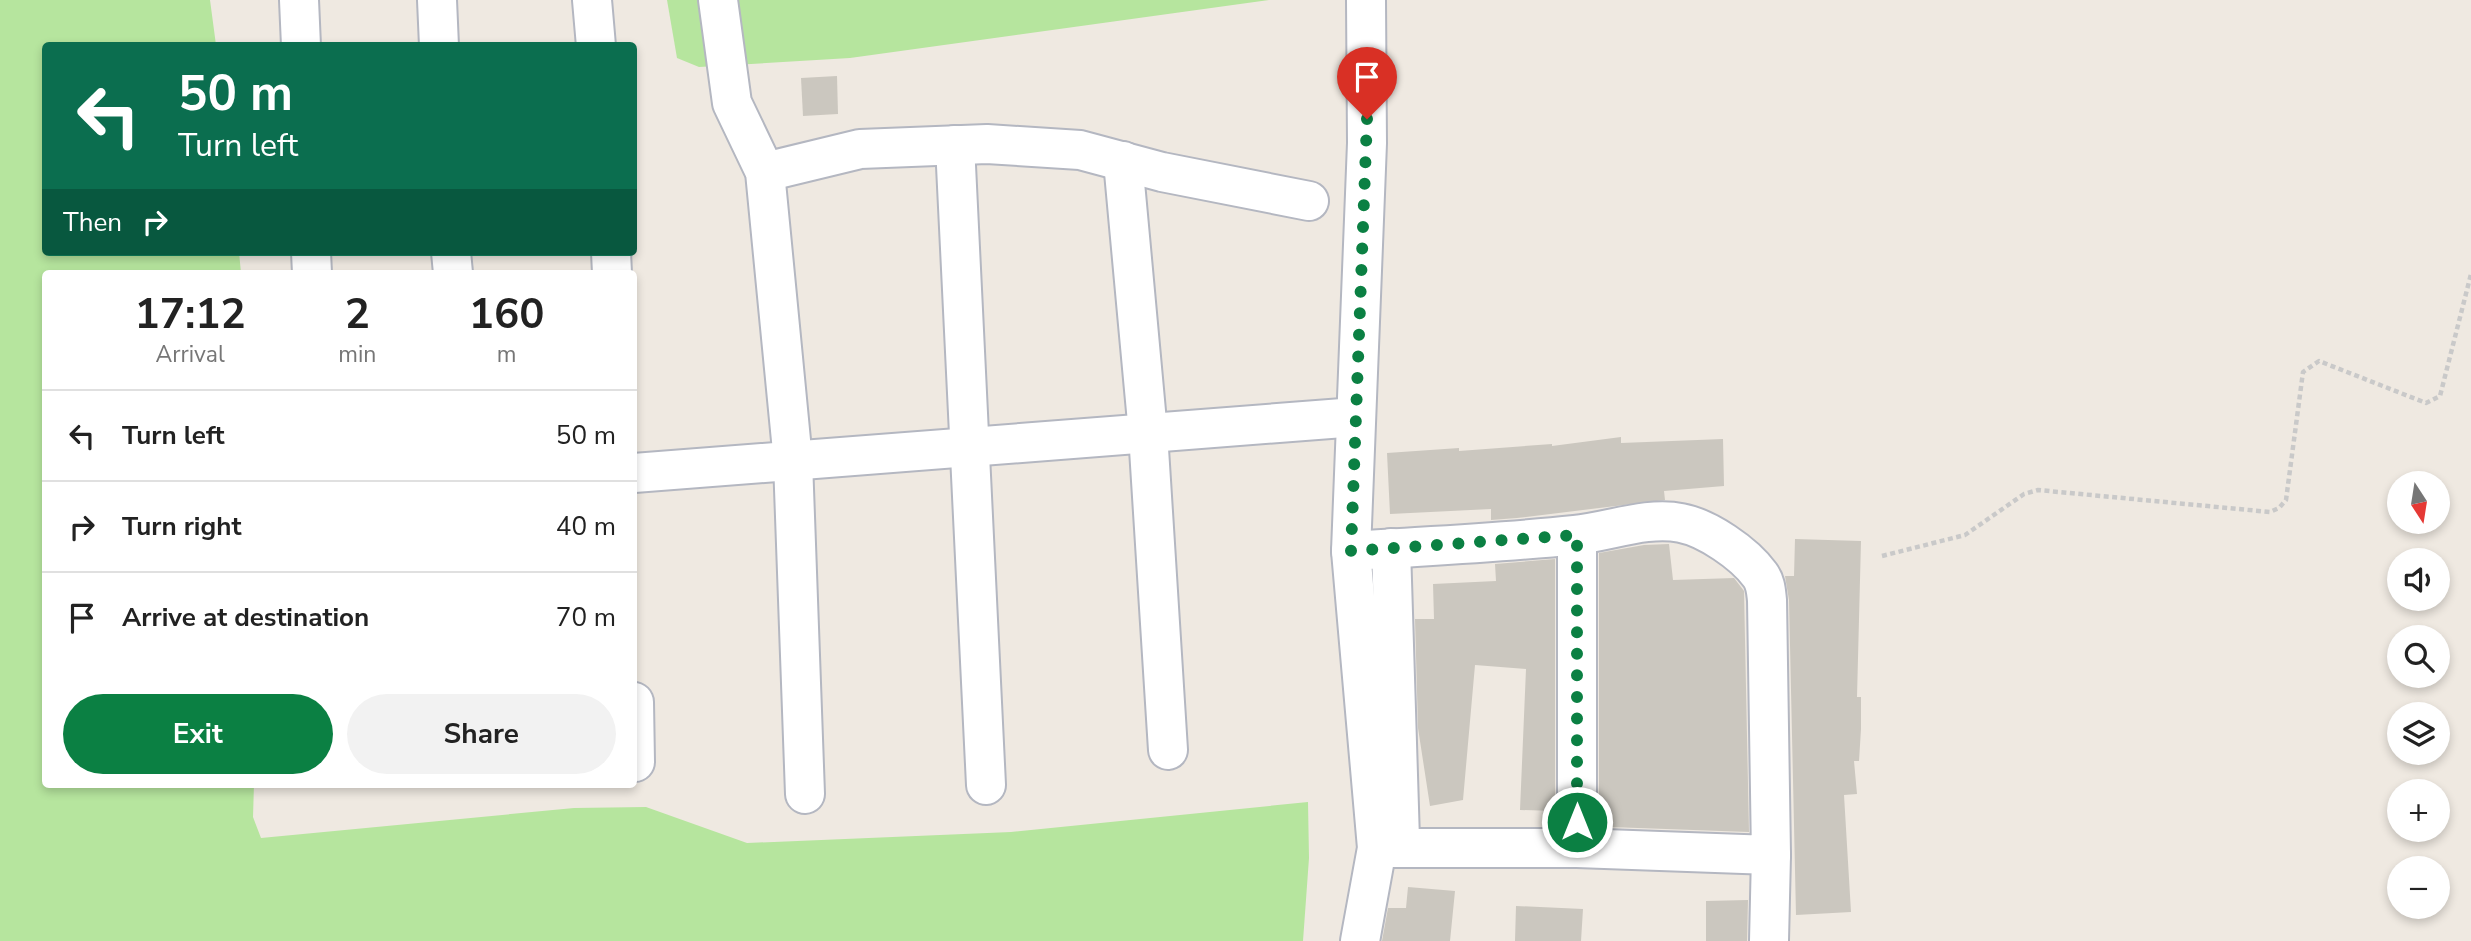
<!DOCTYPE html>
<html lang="en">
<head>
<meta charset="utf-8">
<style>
  body { margin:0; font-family:"Nunito Sans",sans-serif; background:#f2f2f2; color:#222; height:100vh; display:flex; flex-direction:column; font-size:26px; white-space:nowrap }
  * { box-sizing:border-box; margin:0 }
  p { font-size:23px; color:#767676 }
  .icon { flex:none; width:38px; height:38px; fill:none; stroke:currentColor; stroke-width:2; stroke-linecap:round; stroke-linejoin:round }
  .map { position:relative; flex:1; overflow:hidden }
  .panel { position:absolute; left:42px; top:270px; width:595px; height:518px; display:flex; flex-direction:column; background:#fff; border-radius:7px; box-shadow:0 4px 10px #0003 }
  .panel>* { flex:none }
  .guide { position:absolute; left:42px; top:42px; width:595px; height:214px; border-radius:7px; box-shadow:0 4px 10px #0003; background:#0b6e4f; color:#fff; overflow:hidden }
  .needle { width:46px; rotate:168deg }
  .fabs { position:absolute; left:2387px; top:471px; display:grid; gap:14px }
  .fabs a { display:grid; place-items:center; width:63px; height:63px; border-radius:50%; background:#fff; box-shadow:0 4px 10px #0003; font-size:35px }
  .pin { position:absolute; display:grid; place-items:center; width:60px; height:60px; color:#fff; margin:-72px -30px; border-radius:50% 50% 50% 0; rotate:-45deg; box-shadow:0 0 7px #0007 }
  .pin .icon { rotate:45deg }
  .me { position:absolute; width:77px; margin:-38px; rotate:0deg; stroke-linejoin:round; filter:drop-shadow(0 0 5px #0008) }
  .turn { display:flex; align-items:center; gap:24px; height:147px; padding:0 21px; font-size:32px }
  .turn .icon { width:91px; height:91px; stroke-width:2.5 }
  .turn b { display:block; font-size:49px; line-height:60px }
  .then { display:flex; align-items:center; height:66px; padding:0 21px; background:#0003; gap:14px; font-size:26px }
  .eta { display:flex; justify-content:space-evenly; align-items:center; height:119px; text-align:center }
  .eta b { font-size:42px; font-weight:700; line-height:49px }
  .button { display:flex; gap:14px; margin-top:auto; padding:14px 21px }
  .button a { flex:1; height:80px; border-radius:42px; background:#0b8043; color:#fff; font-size:28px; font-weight:700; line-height:80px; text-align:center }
  .button a+a { background:#f2f2f2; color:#222 }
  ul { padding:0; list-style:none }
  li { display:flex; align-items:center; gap:21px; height:91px; padding:0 21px; border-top:2px solid #e0e0e0 }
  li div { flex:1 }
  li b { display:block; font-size:26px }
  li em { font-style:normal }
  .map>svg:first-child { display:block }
</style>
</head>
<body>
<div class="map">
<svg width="2471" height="941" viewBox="0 0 2471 941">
  <rect width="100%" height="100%" fill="#efe9e1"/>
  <!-- green -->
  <g fill="#b6e59e">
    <polygon points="0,0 210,0 216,45 46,46 46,252 239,252 241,273 46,273 46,784 254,784 253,817 261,838 574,808 646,807 747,843 1011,832 1308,802 1309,858 1303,941 0,941"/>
    <polygon points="667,0 1269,0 850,58 699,67 677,58"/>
  </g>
  <!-- building -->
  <g fill="#cbc7bf">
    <polygon points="837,76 838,114 803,116 801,78"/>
    <polygon points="1621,437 1621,443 1723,439 1724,486 1664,491 1665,500 1517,518 1491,520 1491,509 1390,514 1387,453 1459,448 1459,451 1552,444 1552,446"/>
    <polygon points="1795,539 1861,541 1857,697 1861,697 1861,729 1859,761 1854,761 1857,794 1844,795 1851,912 1796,915 1789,600 1785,576 1794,576"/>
    <polygon points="1669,544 1673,580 1734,578 1744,591 1749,832 1610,827 1610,812 1599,812 1599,553 1644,545"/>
    <polygon points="1555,559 1555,811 1520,810 1526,669 1475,665 1463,800 1430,806 1418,728 1415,619 1434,619 1433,584 1496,581 1495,564"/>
    <polygon points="1408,887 1455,891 1450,941 1382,941 1388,908 1406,908"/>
    <polygon points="1748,900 1747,941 1706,941 1706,901"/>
    <polygon points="1516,906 1583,909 1581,941 1515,941"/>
  </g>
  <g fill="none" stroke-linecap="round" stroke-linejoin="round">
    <!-- minor casing -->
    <g stroke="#b4b7c1" stroke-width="42">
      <g id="minor">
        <polyline points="299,0 301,46"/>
        <polyline points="437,0 439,46"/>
        <polyline points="592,0 596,46"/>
        <polyline points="718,0 732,103 765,172 793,461 805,794"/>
        <polyline points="955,145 986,785"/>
        <polyline points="1123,161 1148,433 1168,750"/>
        <polyline points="765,172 860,149 987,144 1080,150 1162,172 1309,201"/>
        <polyline points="311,252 312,273"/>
        <polyline points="451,252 453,273"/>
        <polyline points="611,252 612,273"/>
        <polyline points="634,473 1356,417"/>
        <polyline points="1391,548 1400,840"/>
        <path d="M1351,551C1425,546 1500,543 1575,535C1608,532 1647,516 1681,523C1707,528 1744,553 1760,575C1766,583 1766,592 1767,600L1771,855L1577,848H1377"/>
        <polyline points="634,702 635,762"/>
        <polyline points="1577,848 1577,535"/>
        <polyline points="1360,941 1377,848 1351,551 1367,143 1366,0"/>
        <polyline points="1769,941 1771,855"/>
      </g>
    </g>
    <!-- path -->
    <polyline stroke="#c9c9c9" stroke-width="4.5" stroke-dasharray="5 3.5" stroke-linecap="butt" points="1882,556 1965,535 2024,494 2038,490 2270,512 2279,508 2286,500 2303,372 2319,361 2426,403 2440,396 2471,274"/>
    <!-- minor -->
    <use href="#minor" stroke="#fff" stroke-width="38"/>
  </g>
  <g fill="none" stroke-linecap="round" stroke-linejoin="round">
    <!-- route -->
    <polyline stroke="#0b8043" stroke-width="12" stroke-dasharray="0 21.6" points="1367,119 1351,551 1577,535 1577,822"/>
  </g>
</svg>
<div class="fabs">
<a><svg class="needle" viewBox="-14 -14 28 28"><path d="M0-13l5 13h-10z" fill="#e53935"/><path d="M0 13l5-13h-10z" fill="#767676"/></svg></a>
<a><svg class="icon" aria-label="sound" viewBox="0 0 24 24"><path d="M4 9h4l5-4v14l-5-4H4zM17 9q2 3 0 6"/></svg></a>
<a><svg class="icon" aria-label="search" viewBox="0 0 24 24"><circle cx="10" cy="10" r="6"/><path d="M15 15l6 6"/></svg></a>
<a><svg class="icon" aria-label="layers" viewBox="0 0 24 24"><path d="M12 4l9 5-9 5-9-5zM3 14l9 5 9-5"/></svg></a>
<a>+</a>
<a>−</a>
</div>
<div class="pin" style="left:1367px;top:119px;background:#d93025"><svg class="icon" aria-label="arrive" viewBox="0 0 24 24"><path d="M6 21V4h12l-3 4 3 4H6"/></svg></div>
<svg class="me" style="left:1577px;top:822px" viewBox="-20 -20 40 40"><circle r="17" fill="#0b8043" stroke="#fff" stroke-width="3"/><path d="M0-11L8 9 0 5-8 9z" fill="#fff"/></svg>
<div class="guide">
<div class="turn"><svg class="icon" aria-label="left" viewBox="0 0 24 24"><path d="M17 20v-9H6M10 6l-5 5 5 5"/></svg><div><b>50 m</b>Turn left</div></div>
<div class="then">Then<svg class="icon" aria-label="right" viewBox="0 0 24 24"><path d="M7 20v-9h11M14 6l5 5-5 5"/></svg></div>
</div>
<section class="panel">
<div class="eta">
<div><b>17:12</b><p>Arrival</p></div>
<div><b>2</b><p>min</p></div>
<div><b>160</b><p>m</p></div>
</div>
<ul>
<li><svg class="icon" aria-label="left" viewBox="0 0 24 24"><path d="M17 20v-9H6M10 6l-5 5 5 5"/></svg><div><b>Turn left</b></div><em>50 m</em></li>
<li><svg class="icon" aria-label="right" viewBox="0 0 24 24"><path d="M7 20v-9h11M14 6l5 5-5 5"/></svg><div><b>Turn right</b></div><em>40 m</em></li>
<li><svg class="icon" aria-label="arrive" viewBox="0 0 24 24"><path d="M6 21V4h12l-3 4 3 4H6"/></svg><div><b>Arrive at destination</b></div><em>70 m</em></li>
</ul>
<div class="button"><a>Exit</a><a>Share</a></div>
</section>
</div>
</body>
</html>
